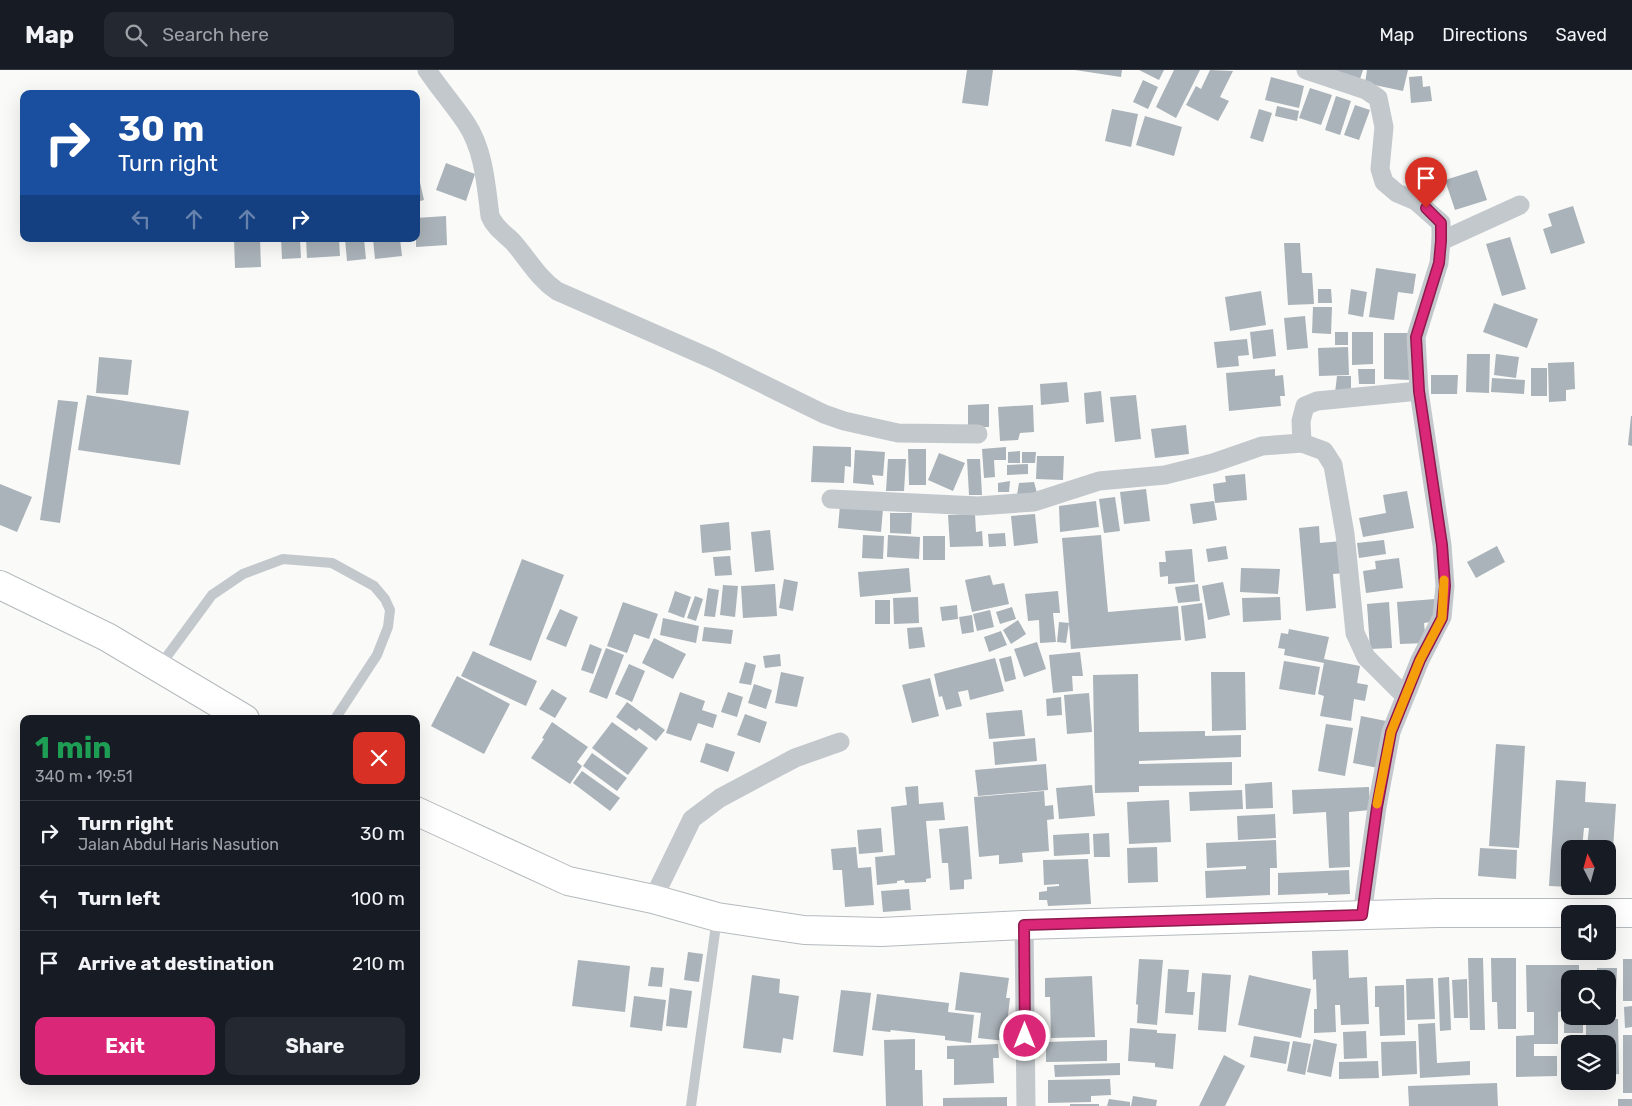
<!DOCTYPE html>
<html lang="en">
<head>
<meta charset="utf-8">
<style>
  body { margin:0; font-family:Rubik,sans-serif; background:#242831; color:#f1f3f6; height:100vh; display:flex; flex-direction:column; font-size:19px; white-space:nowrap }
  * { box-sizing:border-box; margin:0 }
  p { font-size:16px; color:#9ea1a6 }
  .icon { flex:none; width:28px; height:28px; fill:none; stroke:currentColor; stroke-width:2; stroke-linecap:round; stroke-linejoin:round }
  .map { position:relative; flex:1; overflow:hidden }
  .drawer { position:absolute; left:20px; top:645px; width:400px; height:370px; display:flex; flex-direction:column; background:#171b24; border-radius:10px; box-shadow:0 5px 20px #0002 }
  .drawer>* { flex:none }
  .banner { position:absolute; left:20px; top:20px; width:400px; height:152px; border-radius:10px; box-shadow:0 5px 20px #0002; background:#1a4fa0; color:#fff; overflow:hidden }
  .needle { width:32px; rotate:354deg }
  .controls { position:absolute; left:1561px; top:770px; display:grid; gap:10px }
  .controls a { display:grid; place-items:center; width:55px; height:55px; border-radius:10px; background:#171b24; box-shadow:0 5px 20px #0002; font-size:25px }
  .pin { position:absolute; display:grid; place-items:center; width:42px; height:42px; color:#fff; margin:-51px -21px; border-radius:50% 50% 50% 0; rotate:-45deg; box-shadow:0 0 5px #0007 }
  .pin .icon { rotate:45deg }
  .me { position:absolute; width:55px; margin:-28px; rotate:0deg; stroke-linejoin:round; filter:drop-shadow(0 0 4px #0008) }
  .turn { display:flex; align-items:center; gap:18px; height:105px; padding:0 15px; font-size:22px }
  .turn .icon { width:65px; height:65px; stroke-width:2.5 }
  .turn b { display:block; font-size:35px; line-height:42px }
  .lanes { display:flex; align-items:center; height:48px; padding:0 15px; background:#0003; justify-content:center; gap:25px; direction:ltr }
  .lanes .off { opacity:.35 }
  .round { display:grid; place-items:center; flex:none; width:52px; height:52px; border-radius:10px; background:#242831 }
  .summary { display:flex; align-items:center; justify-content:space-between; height:85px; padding:0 15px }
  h1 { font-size:30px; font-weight:700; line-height:38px; color:#1e9e55 }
  .button { display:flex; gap:10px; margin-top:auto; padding:10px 15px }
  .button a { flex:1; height:58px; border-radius:10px; background:#db2777; color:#fff; font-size:20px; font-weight:700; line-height:58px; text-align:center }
  .button a+a { background:#242831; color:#f1f3f6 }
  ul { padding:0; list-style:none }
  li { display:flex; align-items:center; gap:15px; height:65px; padding:0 15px; border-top:1px solid #363941 }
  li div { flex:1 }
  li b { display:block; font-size:19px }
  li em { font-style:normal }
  header { display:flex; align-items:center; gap:30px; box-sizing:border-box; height:70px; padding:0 25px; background:#171b24; border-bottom:1px solid #363941 }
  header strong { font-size:24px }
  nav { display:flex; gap:28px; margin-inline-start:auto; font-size:18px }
  .search { width:350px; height:45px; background:#242831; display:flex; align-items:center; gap:12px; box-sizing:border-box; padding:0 18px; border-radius:10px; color:#9ea1a6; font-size:19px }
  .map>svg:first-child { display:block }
</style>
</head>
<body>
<header>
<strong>Map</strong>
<div class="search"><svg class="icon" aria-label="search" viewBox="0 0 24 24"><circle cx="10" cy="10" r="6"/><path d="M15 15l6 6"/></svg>Search here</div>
<nav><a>Map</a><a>Directions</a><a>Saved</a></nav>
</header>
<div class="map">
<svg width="1632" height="1036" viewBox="0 0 1632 1036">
  <rect width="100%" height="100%" fill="#fafaf8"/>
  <!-- building -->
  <g fill="#aab3b9">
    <polygon points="967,0 993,0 988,36 962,33"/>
    <polygon points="1075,0 1122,0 1121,7"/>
    <polygon points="1139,0 1164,0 1159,10"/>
    <polygon points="1174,0 1200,0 1176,48 1156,37"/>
    <polygon points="1210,0 1233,1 1220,27 1229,31 1218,51 1186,35 1196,16 1201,19"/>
    <polygon points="1320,0 1363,0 1359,12"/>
    <polygon points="1367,0 1408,0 1403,21 1365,13"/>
    <polygon points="1422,6 1423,17 1430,16 1432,31 1411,33 1409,7"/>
    <polygon points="1271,7 1304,16 1299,38 1265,30"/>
    <polygon points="1143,10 1158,17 1148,39 1133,32"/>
    <polygon points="1310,18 1332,25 1321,55 1299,48"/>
    <polygon points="1336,26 1351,31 1340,65 1325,60"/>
    <polygon points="1355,35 1370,40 1359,70 1344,65"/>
    <polygon points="1277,36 1299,41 1297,51 1275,46"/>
    <polygon points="1112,39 1138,44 1131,77 1105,71"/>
    <polygon points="1259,39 1272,43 1263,72 1250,68"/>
    <polygon points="1145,46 1182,57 1174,86 1136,75"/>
    <polygon points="446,93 475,104 466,131 436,120"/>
    <polygon points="416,95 424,130 416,132"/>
    <polygon points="1477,100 1487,130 1455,140 1445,110"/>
    <polygon points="1573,136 1585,173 1551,184 1543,159 1552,156 1548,144"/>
    <polygon points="446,146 447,175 416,177 416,148"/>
    <polygon points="1510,167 1526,219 1502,226 1486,174"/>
    <polygon points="234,169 260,169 261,197 235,198"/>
    <polygon points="281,169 300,169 301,188 282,189"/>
    <polygon points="306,169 339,169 340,186 307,188"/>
    <polygon points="345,169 364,169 366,189 347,191"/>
    <polygon points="373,169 400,169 402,186 375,189"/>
    <polygon points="1284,173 1300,173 1302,203 1312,203 1314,234 1288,235"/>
    <polygon points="1376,198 1416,204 1413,224 1398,222 1394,250 1369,247"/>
    <polygon points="1318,219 1331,219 1332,233 1318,233"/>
    <polygon points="1351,219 1367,222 1363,247 1348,244"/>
    <polygon points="1261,221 1266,255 1230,261 1225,227"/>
    <polygon points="1494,233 1538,249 1527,278 1483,262"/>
    <polygon points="1313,237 1332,237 1331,264 1312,263"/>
    <polygon points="1305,246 1308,278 1287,280 1284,248"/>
    <polygon points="1273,259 1276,286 1253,289 1250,262"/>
    <rect x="1335" y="262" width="13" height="13"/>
    <polygon points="1352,262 1373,262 1373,294 1352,295"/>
    <polygon points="1384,263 1410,263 1410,310 1384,309"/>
    <polygon points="1247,269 1249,285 1238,286 1239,296 1217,298 1214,272"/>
    <polygon points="1348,277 1349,305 1319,306 1318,278"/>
    <polygon points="1467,284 1490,284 1489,323 1466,322"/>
    <polygon points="1496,284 1519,287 1516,308 1494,305"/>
    <polygon points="99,287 132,290 128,325 96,323"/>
    <polygon points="1574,292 1575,319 1566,320 1566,331 1549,332 1548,293"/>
    <rect x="1531" y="298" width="16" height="28"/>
    <polygon points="1275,299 1275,306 1283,305 1285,326 1280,326 1281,336 1229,341 1226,303"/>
    <polygon points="1358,299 1375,299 1375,314 1359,314"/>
    <polygon points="1431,305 1458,305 1457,324 1431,324"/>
    <polygon points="1337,306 1351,306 1351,320 1335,323"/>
    <polygon points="1492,308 1525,310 1524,324 1491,322"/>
    <polygon points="1067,312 1069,332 1041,335 1040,314"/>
    <polygon points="1101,321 1104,352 1086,354 1084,323"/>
    <polygon points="87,325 189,341 180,395 78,380"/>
    <polygon points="1136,325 1141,369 1115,372 1110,327"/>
    <polygon points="58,330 78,332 60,453 40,450"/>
    <polygon points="989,334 989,357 968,357 968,335"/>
    <polygon points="1033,335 1034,362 1020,363 1018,370 1000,371 998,337"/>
    <polygon points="1631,346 1632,346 1632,376 1628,375"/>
    <polygon points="1186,355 1189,384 1155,388 1151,359"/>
    <polygon points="813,376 851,377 851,397 845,396 844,413 811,412"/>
    <polygon points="1006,377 1006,390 994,390 995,407 984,408 982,379"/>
    <polygon points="908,379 926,379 926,415 909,415"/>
    <polygon points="855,380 885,382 883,406 872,405 874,415 853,413"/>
    <polygon points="1020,381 1020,393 1008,393 1008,382"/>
    <polygon points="1022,382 1036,382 1035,393 1022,393"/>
    <polygon points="939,383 965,393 953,421 928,410"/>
    <polygon points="1037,386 1064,386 1063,410 1036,409"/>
    <polygon points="888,389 906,389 904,421 886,421"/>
    <polygon points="967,389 980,389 982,425 969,425"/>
    <polygon points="1028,394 1028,404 1007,405 1007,395"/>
    <polygon points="1245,404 1247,430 1215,433 1213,414 1226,412 1225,406"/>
    <polygon points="1010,411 1009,422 998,422 998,413"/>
    <polygon points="1034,412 1037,423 1017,425 1019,413"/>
    <polygon points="0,414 32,427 17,462 0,455"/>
    <polygon points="1146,419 1150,451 1124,454 1120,422"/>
    <polygon points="1407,421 1414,458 1363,467 1359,448 1386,443 1383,425"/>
    <polygon points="1115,427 1120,461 1104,463 1099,429"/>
    <polygon points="1096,431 1099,457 1060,462 1059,436"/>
    <polygon points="1214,431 1217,450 1193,454 1190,434"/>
    <polygon points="840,435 883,439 881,462 838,458"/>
    <polygon points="890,443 912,443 911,464 890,463"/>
    <polygon points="975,444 976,462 982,461 983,476 950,477 948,445"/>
    <polygon points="1035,444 1038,473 1014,476 1011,446"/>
    <polygon points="729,452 731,480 702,483 700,455"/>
    <polygon points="1319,456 1320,473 1342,471 1345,503 1333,504 1336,538 1306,541 1299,458"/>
    <polygon points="770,460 774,500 755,502 751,462"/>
    <polygon points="1005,463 1006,476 989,477 988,464"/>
    <polygon points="863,465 884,466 883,489 862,488"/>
    <polygon points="888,465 920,467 919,489 887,487"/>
    <polygon points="1101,465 1108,542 1178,536 1181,570 1071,579 1062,468"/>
    <rect x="923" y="466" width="22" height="24"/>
    <polygon points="1384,470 1386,484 1359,488 1357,473"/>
    <polygon points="1226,476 1228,489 1208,492 1206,479"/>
    <polygon points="1497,476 1505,492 1476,508 1467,492"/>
    <polygon points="1192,479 1195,512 1168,514 1168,506 1160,507 1159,492 1166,492 1165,481"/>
    <polygon points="730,486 732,505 715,506 713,487"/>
    <polygon points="1399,488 1403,518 1366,523 1363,501 1376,499 1375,491"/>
    <polygon points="522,489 564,505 531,591 489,575"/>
    <polygon points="909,498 911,522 860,527 858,502"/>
    <polygon points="1241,498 1280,499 1278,524 1240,522"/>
    <polygon points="990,505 993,515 1004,513 1009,534 972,542 965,510"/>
    <polygon points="784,509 798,512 793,541 779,538"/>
    <polygon points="1223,512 1230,545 1208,550 1202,516"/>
    <polygon points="775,514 777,546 743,548 741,516"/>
    <polygon points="1198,514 1200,531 1178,533 1175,517"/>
    <polygon points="723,515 738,516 735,547 720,545"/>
    <polygon points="708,518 719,520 715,547 704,546"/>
    <polygon points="675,521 691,527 684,548 668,542"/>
    <polygon points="1058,521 1060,543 1053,543 1056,572 1040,573 1039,550 1028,551 1025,524"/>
    <polygon points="695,526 703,529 696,551 687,548"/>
    <polygon points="918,527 919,553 894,554 893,528"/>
    <polygon points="1280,527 1281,550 1243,552 1242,528"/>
    <polygon points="1435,529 1437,551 1424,553 1426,573 1400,574 1397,532"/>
    <rect x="875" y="530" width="15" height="24"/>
    <polygon points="623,532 658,544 649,569 634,564 627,583 607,576"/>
    <polygon points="1389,532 1392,578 1370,579 1367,534"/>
    <polygon points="1202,533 1206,568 1185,571 1181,536"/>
    <polygon points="957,535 958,549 942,551 940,537"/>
    <polygon points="1012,537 1016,549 1000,554 996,542"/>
    <polygon points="560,539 578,547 566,577 546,569"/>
    <polygon points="990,540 994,557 977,561 973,544"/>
    <polygon points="972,545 974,562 962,564 959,547"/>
    <polygon points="663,548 699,556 696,573 660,565"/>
    <polygon points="1018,550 1026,564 1011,574 1003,560"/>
    <polygon points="1059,552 1069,553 1066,573 1057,572"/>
    <polygon points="704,557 733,560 731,574 702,571"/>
    <polygon points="922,557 925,577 909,579 907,558"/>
    <polygon points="1289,559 1329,567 1324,589 1360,596 1357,613 1368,615 1365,631 1354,629 1351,651 1320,646 1324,626 1318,624 1324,593 1284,585 1285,579 1278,578 1281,563 1288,564"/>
    <polygon points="1001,561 1007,575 989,582 984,567"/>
    <polygon points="654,568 686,584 673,609 642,593"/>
    <polygon points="1037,572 1046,599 1024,607 1014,579"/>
    <polygon points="590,574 602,579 593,604 581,600"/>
    <polygon points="606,578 624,585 607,629 589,622"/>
    <polygon points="473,581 537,611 526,636 461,606"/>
    <polygon points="1080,582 1083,606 1072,606 1073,621 1053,623 1049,585"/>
    <polygon points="780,584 781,596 765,598 763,586"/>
    <polygon points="1011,586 1016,609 1005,612 999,589"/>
    <polygon points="995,588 1004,621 970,630 968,620 958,622 962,636 946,640 942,626 939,627 934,604"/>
    <polygon points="1284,591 1320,597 1315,625 1279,619"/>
    <polygon points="745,592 756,595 751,615 739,613"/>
    <polygon points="629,594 645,601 632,632 615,624"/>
    <polygon points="781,602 804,607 797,637 775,633"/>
    <polygon points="1211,602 1245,602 1246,660 1212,661"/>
    <polygon points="1138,604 1139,662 1205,661 1205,666 1241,665 1241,687 1139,691 1139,694 1232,692 1232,715 1139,716 1139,722 1095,723 1093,605"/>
    <polygon points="457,606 510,634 484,684 431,656"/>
    <polygon points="930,608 939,646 912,653 902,615"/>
    <polygon points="754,614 772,620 766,639 748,633"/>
    <polygon points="552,619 567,628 555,648 539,639"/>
    <polygon points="680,622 705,631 702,640 717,645 713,658 698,653 691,671 666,663"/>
    <polygon points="728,622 743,627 737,647 721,642"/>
    <polygon points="1089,623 1092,662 1067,664 1064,625"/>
    <polygon points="1061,627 1062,645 1047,646 1046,629"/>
    <polygon points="627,632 665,660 656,671 639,658 636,661 616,647"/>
    <polygon points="1022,640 1025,666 989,669 986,643"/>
    <polygon points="745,644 767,652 760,673 737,665"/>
    <polygon points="1361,646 1386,651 1378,698 1353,693"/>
    <polygon points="552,652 588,677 577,692 582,696 570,714 531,688 544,669 542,668"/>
    <polygon points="612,652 648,678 628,705 592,678"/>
    <polygon points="1326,654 1353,658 1345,706 1318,701"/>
    <polygon points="1035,668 1037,691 995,695 993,672"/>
    <polygon points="706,673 735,682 728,702 700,692"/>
    <polygon points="1496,674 1525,676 1519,778 1489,776"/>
    <polygon points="592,683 627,708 617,721 583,696"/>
    <polygon points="1046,694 1048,720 978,726 975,700"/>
    <polygon points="582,701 620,728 610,741 573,713"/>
    <polygon points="1556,710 1586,712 1585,732 1616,734 1613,779 1587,777 1589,758 1584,758 1582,779 1570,779 1570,817 1549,816"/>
    <polygon points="1272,712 1273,738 1246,739 1245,714"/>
    <polygon points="1092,715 1095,746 1059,749 1056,718"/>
    <polygon points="918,716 919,734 943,732 945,750 926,751 931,808 926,809 926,812 905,813 904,810 897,811 897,813 877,815 875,787 895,785 891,737 907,735 905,717"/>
    <polygon points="1369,717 1370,740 1349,742 1350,797 1329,798 1326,742 1293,744 1292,720"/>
    <polygon points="1242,720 1243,739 1190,741 1189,722"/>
    <polygon points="1044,721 1045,736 1053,735 1054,749 1047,750 1049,781 1022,783 1023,792 999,794 999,785 979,787 974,727"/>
    <polygon points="1169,730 1171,772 1129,774 1127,732"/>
    <polygon points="1275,744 1276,768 1238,770 1237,746"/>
    <polygon points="968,756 972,809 964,810 964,819 950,820 948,793 942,793 939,759"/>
    <polygon points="881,758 883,782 859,784 857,760"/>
    <polygon points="1089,763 1090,784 1054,786 1053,765"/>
    <polygon points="1109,763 1110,787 1094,787 1093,764"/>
    <polygon points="1276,770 1277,798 1270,798 1270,825 1206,828 1205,801 1246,799 1246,796 1207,798 1206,773"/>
    <polygon points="856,777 858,798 871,797 874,835 845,837 842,800 833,800 831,779"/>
    <polygon points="1157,777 1158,812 1128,813 1127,778"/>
    <polygon points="1480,778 1517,780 1516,809 1478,806"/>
    <polygon points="1088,789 1091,834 1048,836 1047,830 1039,830 1039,822 1047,821 1047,817 1059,816 1059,814 1044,815 1043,790"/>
    <polygon points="1349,800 1350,824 1328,825 1328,823 1278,825 1278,803"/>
    <polygon points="909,819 911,840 883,842 881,821"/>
    <polygon points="1348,880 1349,908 1367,907 1369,954 1341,955 1340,935 1335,935 1336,962 1314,963 1314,939 1317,939 1316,909 1313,910 1312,881"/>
    <polygon points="688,882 703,884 699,912 684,910"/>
    <polygon points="1468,888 1483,888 1485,960 1470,960"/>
    <polygon points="1491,888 1516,888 1516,959 1498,959 1497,932 1492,932"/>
    <polygon points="1139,889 1163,890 1157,955 1137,953 1138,935 1136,934"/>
    <rect x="1623" y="889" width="9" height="42"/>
    <polygon points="578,890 630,896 625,942 572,936"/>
    <polygon points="1526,895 1579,895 1579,909 1570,909 1570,940 1558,942 1558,974 1534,974 1534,986 1557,986 1557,1006 1516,1007 1516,966 1534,965 1534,942 1527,942"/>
    <polygon points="651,897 664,898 662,917 648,916"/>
    <polygon points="1597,898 1617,898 1615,949 1618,949 1619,1004 1608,1005 1608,974 1570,974 1570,1005 1564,1005 1564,967 1586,967 1586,949 1604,949 1604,946 1608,946 1608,909 1597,909"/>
    <polygon points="1168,899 1189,900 1187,922 1195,922 1193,945 1165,943"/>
    <polygon points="960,902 1009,908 1006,928 1010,928 1005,971 978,968 981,943 955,940"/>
    <polygon points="1202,903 1231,905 1226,962 1198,960"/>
    <polygon points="752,905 780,909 779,923 799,926 793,970 783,968 781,983 743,978"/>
    <polygon points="1249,905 1311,919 1301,968 1238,955"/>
    <polygon points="1092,906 1095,967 1051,968 1050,927 1045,927 1045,908"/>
    <polygon points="1449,907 1451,960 1440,961 1438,908"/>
    <polygon points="1433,908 1435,949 1407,950 1406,909"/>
    <polygon points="1467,909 1468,948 1454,948 1452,910"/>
    <polygon points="1404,915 1405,965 1380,966 1379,937 1375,937 1375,916"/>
    <polygon points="670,918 692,921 687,958 666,956"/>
    <polygon points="841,920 871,923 863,986 833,982"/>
    <polygon points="877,924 949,933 948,942 974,945 971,973 945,970 945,966 891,960 890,962 872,960"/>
    <polygon points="634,926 666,930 662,961 630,957"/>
    <polygon points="1632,936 1632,957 1625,958 1624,937"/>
    <polygon points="1564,942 1570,942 1570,946 1583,946 1583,963 1564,963"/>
    <polygon points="1435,953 1437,993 1470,991 1470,1005 1420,1008 1418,954"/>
    <polygon points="1130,958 1157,960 1157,963 1176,964 1173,999 1155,997 1155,993 1128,991"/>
    <polygon points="1366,961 1367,988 1344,989 1343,962"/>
    <rect x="1623" y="965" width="9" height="58"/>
    <polygon points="1254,966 1290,972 1286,994 1250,987"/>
    <polygon points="915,969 915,1000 922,1000 923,1036 886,1036 884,970"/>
    <polygon points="1314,969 1337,974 1331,1007 1307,1002"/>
    <polygon points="1107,970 1107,991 1046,992 1046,972"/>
    <polygon points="1293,971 1311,974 1305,1005 1287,1001"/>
    <polygon points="1416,971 1417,1004 1382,1006 1381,972"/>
    <polygon points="998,974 999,988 993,988 994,1013 954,1015 954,989 947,989 947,976"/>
    <polygon points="1224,985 1245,996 1225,1036 1199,1036"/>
    <polygon points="1378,991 1379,1008 1339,1009 1339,992"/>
    <polygon points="1120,993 1120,1005 1055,1007 1054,995"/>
    <polygon points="1110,1009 1111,1025 1091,1026 1091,1032 1048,1033 1048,1010"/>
    <polygon points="1497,1013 1498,1036 1409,1036 1408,1016"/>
    <polygon points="1133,1026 1157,1030 1156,1036 1131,1036"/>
    <polygon points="1007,1027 1007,1036 943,1036 943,1028"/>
    <polygon points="1109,1029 1130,1032 1130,1036 1107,1036"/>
    <rect x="1618" y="1029" width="14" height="7"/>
    <rect x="1070" y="1034" width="29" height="2"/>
  </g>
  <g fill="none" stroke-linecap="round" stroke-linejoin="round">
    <!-- primary casing -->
    <g stroke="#b5babe" stroke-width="30">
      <g id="primary">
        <polyline points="0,515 107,567 245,649"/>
        <polyline points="416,741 568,811 653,829 717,847 804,860 881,862 1024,855 1437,843 1632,843"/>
      </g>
    </g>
    <!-- lane -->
    <g stroke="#c3c8cc" stroke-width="10">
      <polyline points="159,597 212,525 243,504 283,489 332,493 374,516 385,529 390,540 388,557 377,585 335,649"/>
      <polyline points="691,1036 717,848"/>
    </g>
    <!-- street -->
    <g stroke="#c3c8cc" stroke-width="19">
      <path d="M427,0C439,18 454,35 466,53C484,80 486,115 490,146C495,158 504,163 513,172C528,189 538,208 557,221L712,289L824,344L844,351L898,363L978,364"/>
      <polyline points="1306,0 1366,20 1378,28 1384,57 1380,99 1384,112 1397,123 1416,131 1441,153 1441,171 1439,193 1416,267 1419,321 1442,475 1445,516 1442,547 1420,590 1391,662 1377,737 1362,845"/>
      <polyline points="1441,171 1520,135"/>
      <polyline points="1302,373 1324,381 1333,395 1345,464 1355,563 1366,587 1405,626"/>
      <polyline points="831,429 978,436 1034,432 1099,411 1165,405 1213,393 1262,376 1302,373 1301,351 1305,336 1317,331 1419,321"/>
      <polyline points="653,829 692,749 720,728 795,688 840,672"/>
      <polyline points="1024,855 1026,1036"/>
    </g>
    <!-- primary -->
    <use href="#primary" stroke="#fff" stroke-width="28"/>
  </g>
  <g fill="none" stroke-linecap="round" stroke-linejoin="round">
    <!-- route casing -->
    <g stroke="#8e194d" stroke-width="12">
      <polyline id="route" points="1025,966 1024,855 1362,845 1377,737 1391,662 1420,590 1442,548 1445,516 1442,475 1419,321 1416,267 1439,193 1441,171 1441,153 1426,138"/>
    </g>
    <!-- route -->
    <use href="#route" stroke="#db2777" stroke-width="9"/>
    <!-- slow -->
    <polyline stroke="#f59e0b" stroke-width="9" points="1377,734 1391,662 1420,590 1442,548 1444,510"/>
  </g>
</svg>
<div class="controls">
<a><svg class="needle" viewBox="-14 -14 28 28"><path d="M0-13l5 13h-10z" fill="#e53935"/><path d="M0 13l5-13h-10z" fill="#9ea1a6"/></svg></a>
<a><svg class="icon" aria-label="sound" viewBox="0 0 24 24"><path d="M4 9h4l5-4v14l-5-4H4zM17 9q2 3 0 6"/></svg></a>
<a><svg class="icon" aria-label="search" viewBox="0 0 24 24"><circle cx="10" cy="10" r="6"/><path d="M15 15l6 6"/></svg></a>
<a><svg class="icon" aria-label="layers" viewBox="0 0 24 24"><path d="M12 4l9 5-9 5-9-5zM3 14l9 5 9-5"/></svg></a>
</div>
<div class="pin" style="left:1426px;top:138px;background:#d93025"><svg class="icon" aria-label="arrive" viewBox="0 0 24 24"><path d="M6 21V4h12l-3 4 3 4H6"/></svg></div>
<svg class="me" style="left:1025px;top:966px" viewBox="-20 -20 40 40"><circle r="17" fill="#db2777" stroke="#fff" stroke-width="3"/><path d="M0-11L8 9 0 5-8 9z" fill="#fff"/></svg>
<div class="banner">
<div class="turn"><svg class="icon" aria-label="right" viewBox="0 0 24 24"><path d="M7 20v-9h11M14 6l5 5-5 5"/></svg><div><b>30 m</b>Turn right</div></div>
<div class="lanes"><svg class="icon off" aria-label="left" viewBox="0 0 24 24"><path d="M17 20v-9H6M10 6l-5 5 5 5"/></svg><svg class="icon off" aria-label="ahead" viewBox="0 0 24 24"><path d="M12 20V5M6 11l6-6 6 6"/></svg><svg class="icon off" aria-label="ahead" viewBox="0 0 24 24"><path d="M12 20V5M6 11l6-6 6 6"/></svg><svg class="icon" aria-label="right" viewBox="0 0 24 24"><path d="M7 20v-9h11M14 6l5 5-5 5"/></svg></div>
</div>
<section class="drawer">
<div class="summary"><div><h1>1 min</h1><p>340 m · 19:51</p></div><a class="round" style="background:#d93025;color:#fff"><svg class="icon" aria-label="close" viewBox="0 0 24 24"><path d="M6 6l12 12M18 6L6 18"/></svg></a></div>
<ul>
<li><svg class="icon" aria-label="right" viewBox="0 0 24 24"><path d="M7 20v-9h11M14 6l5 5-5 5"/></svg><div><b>Turn right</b><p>Jalan Abdul Haris Nasution</p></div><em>30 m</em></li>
<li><svg class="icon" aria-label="left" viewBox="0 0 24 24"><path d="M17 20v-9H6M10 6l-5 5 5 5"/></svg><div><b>Turn left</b></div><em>100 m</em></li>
<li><svg class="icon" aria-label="arrive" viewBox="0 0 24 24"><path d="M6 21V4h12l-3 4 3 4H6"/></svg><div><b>Arrive at destination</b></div><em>210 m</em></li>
</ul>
<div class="button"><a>Exit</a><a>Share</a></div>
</section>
</div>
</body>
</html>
